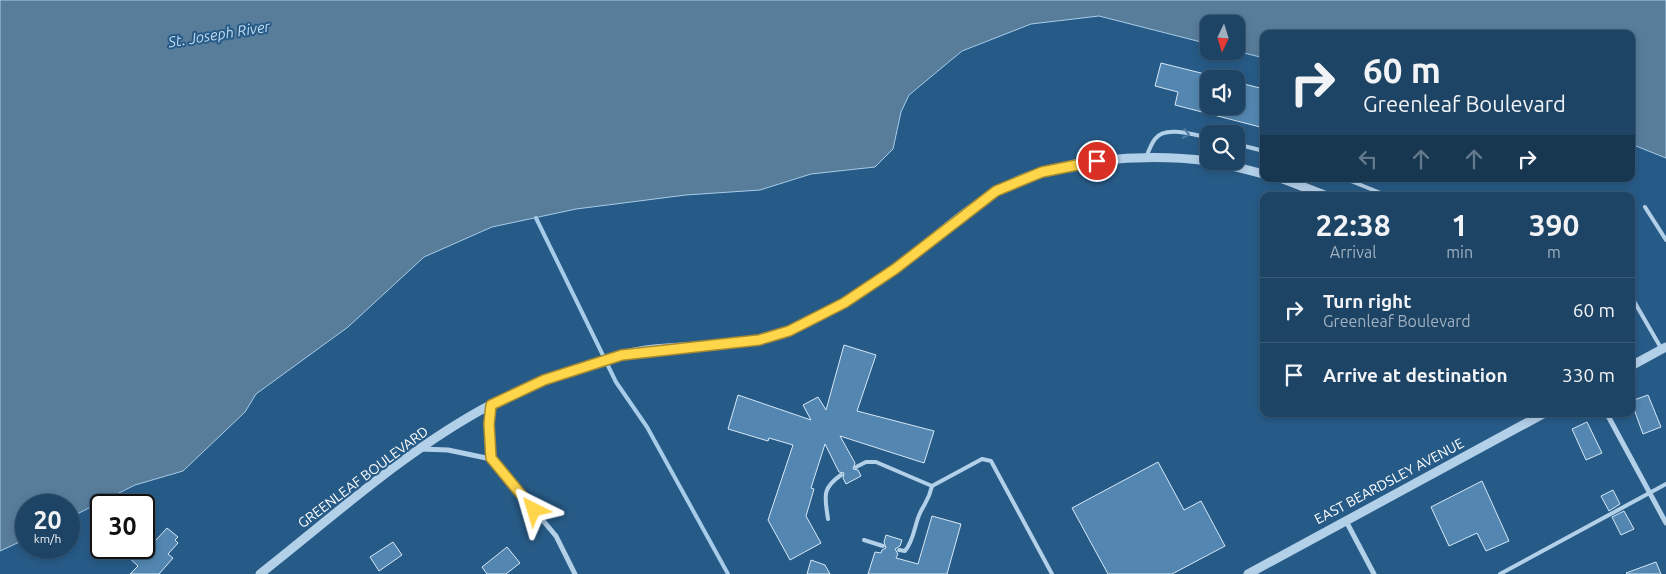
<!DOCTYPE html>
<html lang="en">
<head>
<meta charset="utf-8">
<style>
  body { margin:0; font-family:Ubuntu,sans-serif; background:#2a4e6e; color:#f1f3f6; height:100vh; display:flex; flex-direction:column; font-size:19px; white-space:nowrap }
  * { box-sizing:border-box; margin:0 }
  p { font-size:16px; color:#a0b0bf }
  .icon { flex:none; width:28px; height:28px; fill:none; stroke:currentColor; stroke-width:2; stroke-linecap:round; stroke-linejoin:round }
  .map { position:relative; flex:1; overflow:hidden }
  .panel { position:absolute; left:1260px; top:192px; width:375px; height:225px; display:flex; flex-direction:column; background:#1d4465; border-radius:10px; box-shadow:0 2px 8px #0003,0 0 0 1px #3b5c79 }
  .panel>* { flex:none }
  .guide { position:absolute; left:1260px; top:30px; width:375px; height:152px; border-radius:10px; box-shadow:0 2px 8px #0003,0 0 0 1px #3b5c79; background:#1d4465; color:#f1f3f6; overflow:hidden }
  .needle { width:32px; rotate:184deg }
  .tools { position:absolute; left:1200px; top:15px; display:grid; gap:10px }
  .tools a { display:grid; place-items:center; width:45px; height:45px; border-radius:10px; background:#1d4465; box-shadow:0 2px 8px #0003,0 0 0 1px #3b5c79; font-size:25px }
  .speed { position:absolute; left:15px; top:494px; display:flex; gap:10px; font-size:25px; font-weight:700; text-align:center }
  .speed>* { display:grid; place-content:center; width:65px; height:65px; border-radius:50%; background:#1d4465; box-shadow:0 2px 8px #0003,0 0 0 1px #3b5c79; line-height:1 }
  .speed small { font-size:12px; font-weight:400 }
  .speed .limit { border:2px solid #111; border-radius:8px; background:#fff; color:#111 }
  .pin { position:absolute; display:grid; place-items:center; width:42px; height:42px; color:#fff; margin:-21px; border:2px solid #fff; border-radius:50%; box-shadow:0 1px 5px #0007 }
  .me { position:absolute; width:55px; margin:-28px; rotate:320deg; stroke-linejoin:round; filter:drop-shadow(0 0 4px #0008) }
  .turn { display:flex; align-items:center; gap:18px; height:105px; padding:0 20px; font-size:22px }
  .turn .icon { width:65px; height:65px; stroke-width:2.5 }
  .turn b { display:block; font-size:35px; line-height:42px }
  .lanes { display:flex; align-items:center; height:48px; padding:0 20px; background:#0003; justify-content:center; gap:25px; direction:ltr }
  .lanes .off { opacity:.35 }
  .eta { display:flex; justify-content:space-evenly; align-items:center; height:85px; text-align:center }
  .eta b { font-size:30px; font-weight:700; line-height:35px }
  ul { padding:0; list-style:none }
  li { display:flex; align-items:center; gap:15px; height:65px; padding:0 20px; border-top:1px solid #3b5c79 }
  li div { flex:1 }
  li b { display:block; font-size:19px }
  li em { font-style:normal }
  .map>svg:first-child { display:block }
</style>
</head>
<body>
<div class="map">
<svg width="1666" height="574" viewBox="0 0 1666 574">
  <rect width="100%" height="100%" fill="#275b87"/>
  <!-- water -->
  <polygon fill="#587d9b" stroke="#a7cce9" points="0,0 1666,0 1666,158 1631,144 1631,34 1264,34 1264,58 1236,51 1236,24 1209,24 1209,44 1099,16 1031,24 962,51 909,95 901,112 893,149 875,167 811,174 760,190 686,195 576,209 492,227 424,257 348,327 256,394 245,412 183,471 135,485 69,518 69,505 26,505 26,539 0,551"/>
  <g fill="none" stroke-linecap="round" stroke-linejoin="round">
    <!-- stream -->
    <polyline stroke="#a7cce9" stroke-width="4" points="536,218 616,382 647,427 728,574"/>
  </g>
  <!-- building -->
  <g fill="#5387b1" stroke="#d6e8f7">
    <polygon points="1161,63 1209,75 1209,106 1236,106 1236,82 1264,89 1264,128 1175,105 1178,92 1155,86"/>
    <polygon points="844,345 876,355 857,411 934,431 924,463 840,436 855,463 853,469 858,470 861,476 846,484 843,478 844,473 839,472 825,444 811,488 814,489 806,516 821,543 790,560 768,520 793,445 769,438 768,441 728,429 738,395 811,420 803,405 818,397 826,410"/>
    <polygon points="1648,395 1661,427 1643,434 1631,401"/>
    <polygon points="1587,422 1602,453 1586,460 1572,429"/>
    <polygon points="1158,462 1184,510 1201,501 1225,546 1172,574 1108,574 1072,508"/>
    <polygon points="1482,481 1509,541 1486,551 1477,533 1449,546 1431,507"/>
    <polygon points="1613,490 1620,504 1609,511 1601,496"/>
    <polygon points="1624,511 1634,529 1621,535 1612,517"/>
    <polygon points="932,516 961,524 947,574 868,574 875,552 881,553 882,550 886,548 884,542 886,535 902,540 900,546 895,549 898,554 896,558 918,564"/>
    <polygon points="167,528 178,537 175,540 178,543 168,554 173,558 159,574 130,574 138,566 126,555 133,548 140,548 145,552"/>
    <polygon points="393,542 402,555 379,571 370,557"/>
    <polygon points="507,547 520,563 506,574 487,574 482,567"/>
    <polygon points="811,560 825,565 830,574 807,574"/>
    <polygon points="1656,562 1661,574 1627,574 1626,573"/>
  </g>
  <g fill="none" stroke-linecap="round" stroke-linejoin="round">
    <!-- service -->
    <g stroke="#b3d0e9" stroke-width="4">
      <polyline points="1236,144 1264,151"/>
      <path d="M1146,157C1149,151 1151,144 1155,139C1165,125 1195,135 1209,138"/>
      <polyline points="1346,179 1388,196"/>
      <polyline points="1645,207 1666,240"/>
      <polyline points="1631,296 1661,348"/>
      <path d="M856,467L866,462H876L932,486C929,499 927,500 921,511C914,524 915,539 905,551L899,550"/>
      <polyline points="932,486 982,459 991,461 1052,574"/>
      <path d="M828,519C825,497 821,489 841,475"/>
      <polyline points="864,540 883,546"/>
      <polyline points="1500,574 1666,484"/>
    </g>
    <!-- minor -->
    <g stroke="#b3d0e9" stroke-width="5">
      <polyline points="491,405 489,424 491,459 556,536 575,574"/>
      <polyline points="1607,414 1666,523"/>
      <polyline points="420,449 448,450 491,459"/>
      <polyline points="1346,521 1374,574"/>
    </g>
    <!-- tertiary -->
    <g stroke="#b3d0e9" stroke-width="9">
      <polyline points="1283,179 1327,196"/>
      <polyline points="1631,366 1666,347"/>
      <path d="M260,574C335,515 407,449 492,404C532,383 574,369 618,356C673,340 736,353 790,331C827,315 864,292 896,268C929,243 959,214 995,192C1050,158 1146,153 1209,161C1227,164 1246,170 1264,174"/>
      <polyline points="1248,574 1543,414"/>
    </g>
  </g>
  <!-- one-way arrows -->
  <defs><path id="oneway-chevron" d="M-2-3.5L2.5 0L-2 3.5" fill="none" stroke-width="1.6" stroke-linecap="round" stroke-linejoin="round" transform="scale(1.25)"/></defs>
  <use stroke="#517ea4" href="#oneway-chevron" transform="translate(1186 134) rotate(10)"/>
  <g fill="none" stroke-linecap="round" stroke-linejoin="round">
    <!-- route casing -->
    <g stroke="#a68a30" stroke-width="12">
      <polyline id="route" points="534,510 491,458 489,424 491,405 544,380 622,355 759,340 789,331 844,303 895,269 996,191 1042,172 1097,161"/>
    </g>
    <!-- route -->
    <use href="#route" stroke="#ffd54a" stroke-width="9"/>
  </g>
  <g text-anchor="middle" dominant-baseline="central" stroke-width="4" stroke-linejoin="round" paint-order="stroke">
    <!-- street labels -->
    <g font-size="14" fill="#fff" stroke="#275b87">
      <text transform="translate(363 477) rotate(-37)">GREENLEAF BOULEVARD</text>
      <text transform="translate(1389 481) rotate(-28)">EAST BEARDSLEY AVENUE</text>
    </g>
    <!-- water labels -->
    <g font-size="15" font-style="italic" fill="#bedaf0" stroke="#275b87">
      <text transform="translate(219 34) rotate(-9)">St. Joseph River</text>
    </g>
  </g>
</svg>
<div class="tools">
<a><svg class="needle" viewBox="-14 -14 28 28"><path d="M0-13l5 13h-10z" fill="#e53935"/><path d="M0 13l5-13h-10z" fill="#a0b0bf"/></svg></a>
<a><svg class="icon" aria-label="sound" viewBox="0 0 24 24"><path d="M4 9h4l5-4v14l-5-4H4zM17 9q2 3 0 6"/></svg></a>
<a><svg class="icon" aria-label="search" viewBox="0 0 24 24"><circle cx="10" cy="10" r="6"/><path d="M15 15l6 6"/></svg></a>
</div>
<div class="speed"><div>20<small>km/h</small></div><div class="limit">30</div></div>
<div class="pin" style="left:1097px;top:161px;background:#d93025"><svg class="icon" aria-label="arrive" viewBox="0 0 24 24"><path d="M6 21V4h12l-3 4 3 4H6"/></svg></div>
<svg class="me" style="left:534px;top:510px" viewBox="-20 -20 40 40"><path d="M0-17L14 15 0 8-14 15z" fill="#ffd54a" stroke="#fff" stroke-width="4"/></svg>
<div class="guide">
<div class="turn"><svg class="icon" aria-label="right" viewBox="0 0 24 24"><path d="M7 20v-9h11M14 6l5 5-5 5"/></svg><div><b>60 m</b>Greenleaf Boulevard</div></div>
<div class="lanes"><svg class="icon off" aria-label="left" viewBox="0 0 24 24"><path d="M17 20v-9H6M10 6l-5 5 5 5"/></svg><svg class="icon off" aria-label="ahead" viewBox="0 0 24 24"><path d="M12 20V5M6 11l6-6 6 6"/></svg><svg class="icon off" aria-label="ahead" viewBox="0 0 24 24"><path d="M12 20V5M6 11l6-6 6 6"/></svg><svg class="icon" aria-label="right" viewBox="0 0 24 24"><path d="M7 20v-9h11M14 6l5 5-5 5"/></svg></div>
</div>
<section class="panel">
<div class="eta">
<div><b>22:38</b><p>Arrival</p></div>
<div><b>1</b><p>min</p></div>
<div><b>390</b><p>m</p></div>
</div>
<ul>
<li><svg class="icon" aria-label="right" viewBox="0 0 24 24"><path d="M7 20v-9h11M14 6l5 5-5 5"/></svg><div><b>Turn right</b><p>Greenleaf Boulevard</p></div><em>60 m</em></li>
<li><svg class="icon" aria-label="arrive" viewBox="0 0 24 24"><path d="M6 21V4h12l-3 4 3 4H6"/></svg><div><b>Arrive at destination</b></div><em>330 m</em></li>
</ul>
</section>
</div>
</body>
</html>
